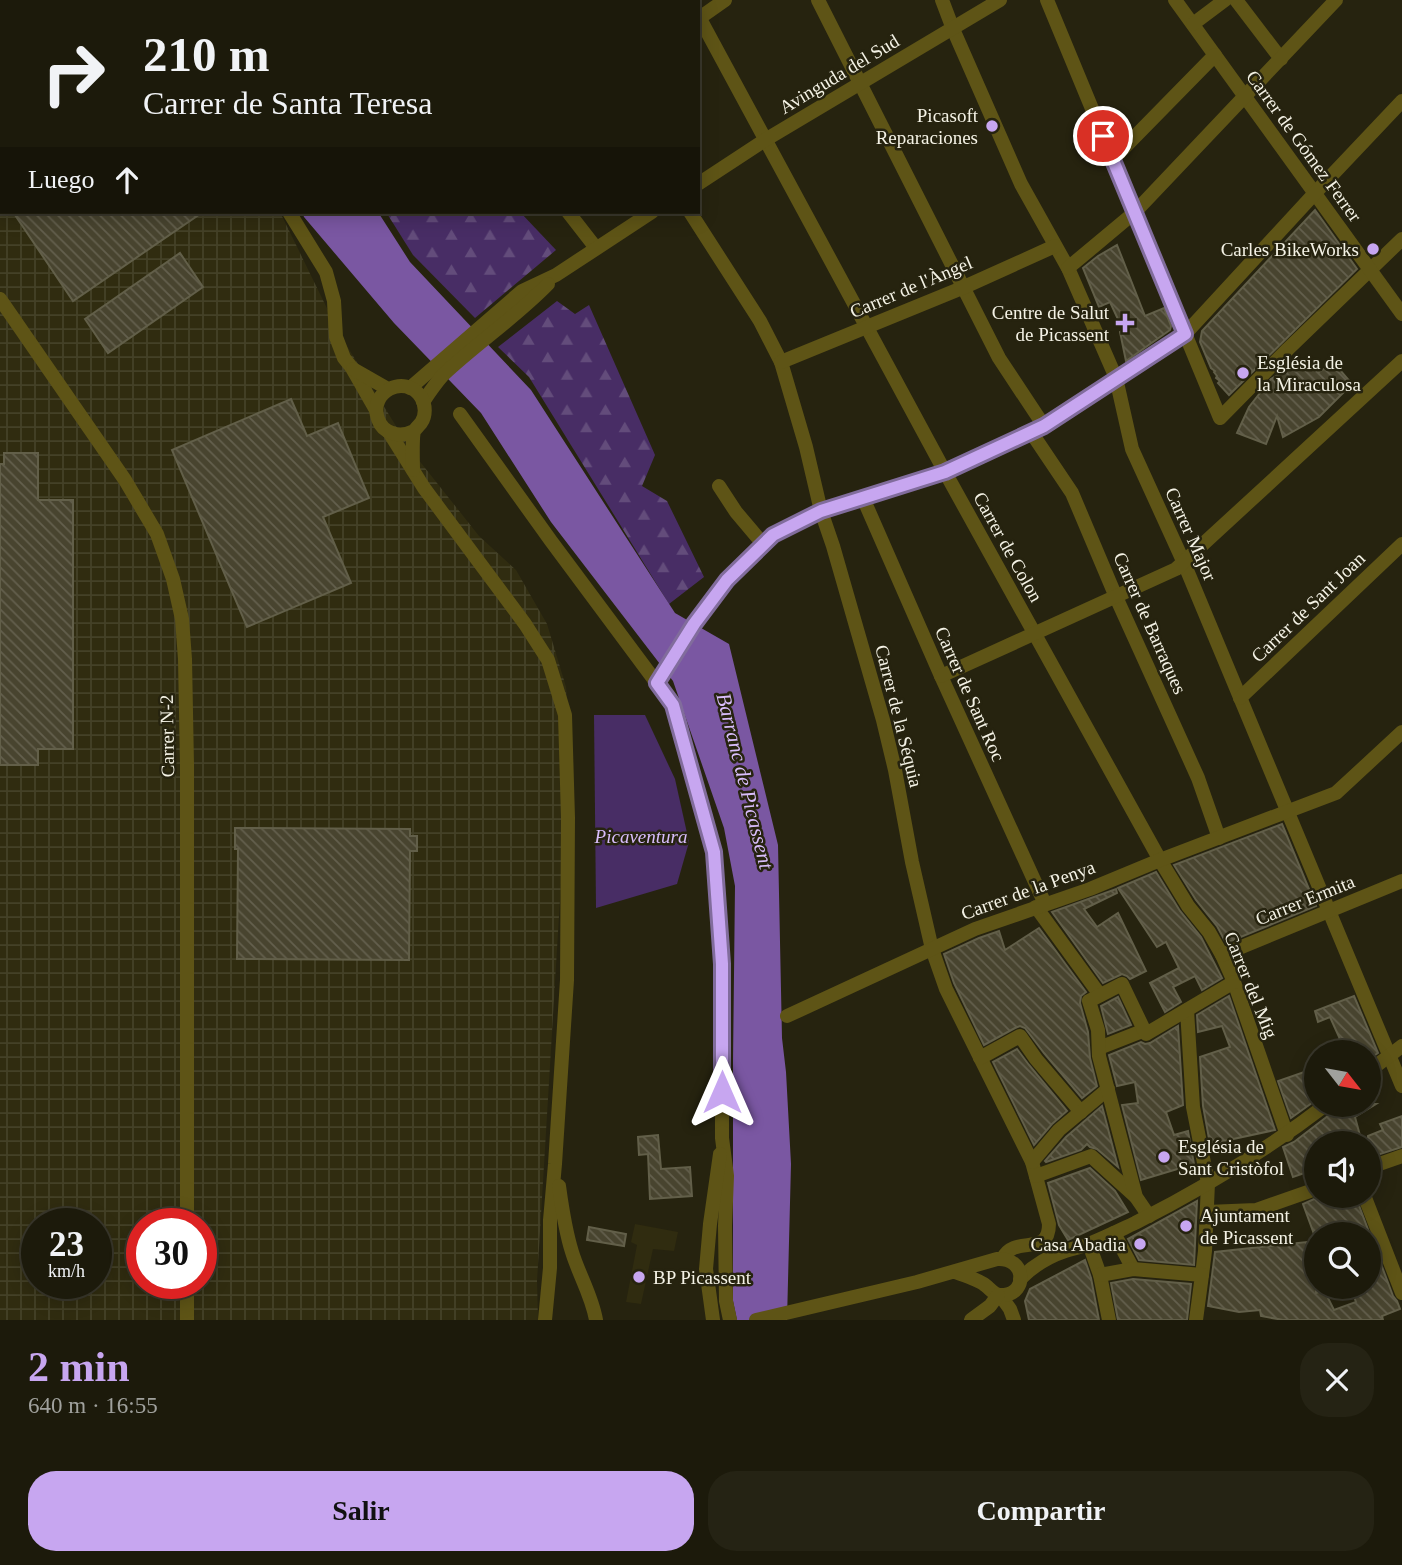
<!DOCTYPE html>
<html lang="es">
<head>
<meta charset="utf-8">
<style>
  body { margin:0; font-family:"Times New Roman",serif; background:#252314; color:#f1f3f6; height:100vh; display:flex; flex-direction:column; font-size:26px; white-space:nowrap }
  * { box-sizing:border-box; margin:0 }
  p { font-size:23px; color:#a0a19d }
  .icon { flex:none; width:38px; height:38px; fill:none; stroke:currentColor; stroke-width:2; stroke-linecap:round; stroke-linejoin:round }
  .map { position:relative; height:1320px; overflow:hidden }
  .details { display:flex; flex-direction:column; background:#1c1a0b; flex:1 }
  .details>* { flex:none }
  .hud { position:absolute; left:0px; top:0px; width:700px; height:214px; box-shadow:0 4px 18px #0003,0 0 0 2px #3a382c; background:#1c1a0b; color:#f1f3f6; overflow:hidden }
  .needle { width:46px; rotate:121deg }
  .tools { position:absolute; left:1304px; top:1040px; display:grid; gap:14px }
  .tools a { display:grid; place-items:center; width:77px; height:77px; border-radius:50%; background:#1c1a0b; box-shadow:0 4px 18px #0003,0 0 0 2px #3a382c; font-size:35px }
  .speed { position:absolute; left:21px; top:1208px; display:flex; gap:14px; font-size:35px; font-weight:700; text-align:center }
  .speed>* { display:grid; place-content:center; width:91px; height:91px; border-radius:50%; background:#1c1a0b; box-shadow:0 4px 18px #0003,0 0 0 2px #3a382c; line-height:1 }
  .speed small { font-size:18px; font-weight:400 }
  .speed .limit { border:10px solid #d22; background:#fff; color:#111 }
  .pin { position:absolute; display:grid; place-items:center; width:60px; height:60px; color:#fff; margin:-30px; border:4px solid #fff; border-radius:50%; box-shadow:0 2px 7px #0007 }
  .me { position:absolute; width:77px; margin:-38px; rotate:0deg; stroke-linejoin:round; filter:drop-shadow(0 0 5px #0008) }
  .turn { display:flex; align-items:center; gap:24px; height:147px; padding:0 28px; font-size:32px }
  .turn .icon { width:91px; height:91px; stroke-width:2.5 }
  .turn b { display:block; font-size:49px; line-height:60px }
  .then { display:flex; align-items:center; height:66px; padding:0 28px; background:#0003; gap:14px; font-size:26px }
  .round { display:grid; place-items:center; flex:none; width:74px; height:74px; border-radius:28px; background:#252314 }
  .summary { display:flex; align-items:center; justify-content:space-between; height:119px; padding:0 28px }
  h1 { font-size:42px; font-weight:700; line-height:52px; color:#c7a6f0 }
  .cta { display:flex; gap:14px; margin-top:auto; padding:14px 28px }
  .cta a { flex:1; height:80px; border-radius:28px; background:#c7a6f0; color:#111; font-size:28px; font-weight:700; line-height:80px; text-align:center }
  .cta a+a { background:#252314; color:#f1f3f6 }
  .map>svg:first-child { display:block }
</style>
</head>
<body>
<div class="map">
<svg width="1402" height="1320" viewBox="0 0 1402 1320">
  <defs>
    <pattern id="industrial-grid" width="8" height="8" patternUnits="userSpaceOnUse" patternTransform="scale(1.75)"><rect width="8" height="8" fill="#302c10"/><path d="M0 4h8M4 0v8" fill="none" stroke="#444127"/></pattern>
    <pattern id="forest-firs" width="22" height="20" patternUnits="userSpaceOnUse" patternTransform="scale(1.75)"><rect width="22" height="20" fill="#482d65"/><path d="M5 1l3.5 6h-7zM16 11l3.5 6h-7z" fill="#634c7b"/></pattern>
    <pattern id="building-back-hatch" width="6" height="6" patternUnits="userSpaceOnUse" patternTransform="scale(1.75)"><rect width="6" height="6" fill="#48442f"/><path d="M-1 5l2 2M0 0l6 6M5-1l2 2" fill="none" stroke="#635f4d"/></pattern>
  </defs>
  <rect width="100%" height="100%" fill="#26230f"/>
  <!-- built -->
  <polygon fill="#302c10" points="635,1224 678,1232 674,1251 653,1249 641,1304 626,1302 637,1245 631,1242"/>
  <!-- industrial -->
  <path fill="url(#industrial-grid)" fill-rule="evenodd" d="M0,0H160L162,2H2V212H280L339,333L410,449L479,536L516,570L547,624L566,687L569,783L562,866L537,1281L538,1320H0ZM37,1223H96V1283H37ZM142,1223H201V1283H142Z"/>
  <!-- green -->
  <polygon fill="#482d65" points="594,715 645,715 675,779 689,842 677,884 596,908"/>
  <!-- forest -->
  <g fill="url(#forest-firs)">
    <polygon points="386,212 520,212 556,250 475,318 413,255"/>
    <polygon points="557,301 575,314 589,305 655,455 642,486 667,501 704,577 669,604 529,377 498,347"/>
  </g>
  <!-- water -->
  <polygon fill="#7a57a2" points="302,212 378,212 410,262 531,390 675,613 729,644 778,845 782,1038 786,1072 791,1164 787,1320 737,1320 733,1301 733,1062 735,886 724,828 673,681 551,522 481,413 394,323 304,217"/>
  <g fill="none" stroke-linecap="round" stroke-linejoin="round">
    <!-- stream -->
    <polyline stroke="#7a57a2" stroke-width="4.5" points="253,0 254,2"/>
  </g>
  <!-- building -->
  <g fill="url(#building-back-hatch)" stroke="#625f49" stroke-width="2">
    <polygon points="1315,210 1357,269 1229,395 1218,383 1220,381 1216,378 1217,376 1214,372 1215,371 1211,368 1200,342 1202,331"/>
    <polygon points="13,212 203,212 73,301"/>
    <polygon points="1117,245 1145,316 1164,308 1171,326 1170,330 1126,361 1120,332 1123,330 1110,302 1099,307 1083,268 1098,256"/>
    <polygon points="180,253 203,287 108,353 85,319"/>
    <polygon points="1309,357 1319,372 1334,363 1352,384 1319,417 1283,437 1277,416 1266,444 1237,433 1249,407 1271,379"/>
    <polygon points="291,399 307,436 338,423 369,498 323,517 351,583 247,627 172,450"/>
    <polygon points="4,453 38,453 38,500 73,500 73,749 38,749 38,765 0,765 0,464 4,464"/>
    <polygon points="1282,824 1316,906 1226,943 1217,926 1196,900 1174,865"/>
    <polygon points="235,828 410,829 410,836 417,836 417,851 410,851 409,960 237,959 238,849 235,849"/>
    <polygon points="1156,872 1180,911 1201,937 1222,978 1202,990 1195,976 1173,987 1181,1002 1165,1012 1150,983 1179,968 1166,942 1157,947 1118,888"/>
    <polygon points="1116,889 1117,893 1084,909 1097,927 1118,913 1146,971 1130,979 1127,976 1122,974 1103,983 1052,912"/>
    <polygon points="1039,928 1086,992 1081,996 1080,1003 1088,1032 1090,1058 1097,1086 1082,1098 1044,1053 1025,1028 1020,1026 1015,1028 984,1045 954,983 944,954 979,938 999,931 1005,950"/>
    <polygon points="1229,996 1275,1130 1210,1144 1203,1106 1200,1057 1230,1047 1222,1026 1198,1032 1197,1015"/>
    <polygon points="1354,996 1378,1053 1368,1060 1368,1052 1334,1052 1329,1044 1340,1039 1330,1017 1318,1022 1315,1011"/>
    <polygon points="1118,997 1131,1025 1108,1034 1101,1006"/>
    <polygon points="1178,1026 1183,1105 1166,1112 1174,1135 1188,1131 1194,1164 1141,1180 1122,1105 1138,1103 1135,1082 1117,1086 1109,1055 1141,1042 1145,1044 1150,1043"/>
    <polygon points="1017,1049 1029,1065 1067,1111 1052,1124 1034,1145 993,1062"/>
    <polygon points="1316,1068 1316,1100 1291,1118 1278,1081"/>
    <polygon points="1339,1104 1376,1104 1355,1117 1362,1143 1316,1143 1316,1169 1293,1177 1283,1147 1294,1142 1333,1112"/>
    <polygon points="1102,1106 1118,1167 1097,1149 1090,1147 1087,1144 1081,1150 1046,1162 1045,1161 1066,1137"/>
    <polygon points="1402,1116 1402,1147 1368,1158 1368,1136 1383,1130 1380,1124"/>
    <polygon points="658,1135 661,1169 690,1167 692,1196 650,1199 648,1154 639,1155 638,1137"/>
    <polygon points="1090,1168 1115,1191 1128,1212 1068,1240 1059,1225 1048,1183"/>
    <polygon points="1323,1195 1355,1195 1393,1296 1397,1301 1400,1309 1382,1316 1383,1320 1283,1320 1261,1316 1260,1310 1239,1312 1208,1306 1215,1252 1316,1241 1316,1293 1324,1290 1334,1310 1356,1302 1353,1294 1368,1288 1368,1234 1314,1234 1303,1204"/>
    <polygon points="1197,1201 1194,1265 1139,1260 1128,1239"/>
    <polygon points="589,1227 626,1234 624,1246 587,1240"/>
    <polygon points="1085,1260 1091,1278 1099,1320 1029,1320 1025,1301 1030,1289"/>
    <polygon points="1133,1279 1191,1284 1187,1320 1118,1320 1111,1283"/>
  </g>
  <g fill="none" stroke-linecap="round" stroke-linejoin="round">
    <!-- minor -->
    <g stroke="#5e5416" stroke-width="14">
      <polyline points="173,0 175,2"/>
      <polyline points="601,0 601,2"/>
      <polyline points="690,0 691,2"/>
      <polyline points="818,0 999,358 1044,426"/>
      <polyline points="942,0 953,29 1021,184 1068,268 1116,378 1132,449 1184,563 1402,1086"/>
      <polyline points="1047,0 1220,418 1288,349 1402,239"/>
      <polyline points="1175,0 1402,314"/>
      <polyline points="1236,0 1281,59"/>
      <polyline points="698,15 945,472 1160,860 1188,906 1209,932 1222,955 1234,982 1287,1135"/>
      <polyline points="698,19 725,0"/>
      <polyline points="1193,24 1225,0"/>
      <polyline points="1113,159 1215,55"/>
      <polyline points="698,184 765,140 1000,0"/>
      <polyline points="289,212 326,272 334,301 336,337 344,358 352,368 376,410"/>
      <polyline points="568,212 596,248"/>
      <path d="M690,212L760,321L781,362L806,447L821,511L833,546L883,720L895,770L912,862L932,949L946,989L1032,1162L1049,1224C1049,1258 1015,1234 1003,1258"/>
      <polyline points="1068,268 1135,212 1336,0"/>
      <polyline points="0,299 125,480 157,534 173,579 182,619 185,659 187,765 187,1223"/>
      <polyline points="781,362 962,288 1055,246"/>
      <polyline points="353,369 388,389"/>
      <polyline points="410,388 522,291 556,275 652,212"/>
      <path d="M423,402C429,393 436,383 443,375C477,343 516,317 548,284"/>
      <polyline points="460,414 551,541 673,705 714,852 722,964 722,1138 727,1176 725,1226 726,1301 730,1320"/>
      <polyline points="389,432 424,488 525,624 548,660 565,715 568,818 567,980 555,1164 550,1220 550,1268 545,1320"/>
      <polyline points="1031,432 1072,493 1116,597 1198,778 1219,838"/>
      <path d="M413,470C413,462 412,438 414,431C414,431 420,424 421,423C426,416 426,405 421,397C405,373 368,392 378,419C383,434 400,438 414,431"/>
      <polyline points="719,486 736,512 763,544"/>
      <polyline points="863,498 941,676 1045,904"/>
      <polyline points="941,676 1176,569 1402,361"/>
      <polyline points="657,683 694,624 727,580 773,535 821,511 945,472 1044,426 1185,334 1315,193 1402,101"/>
      <polyline points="1240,698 1402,544"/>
      <polyline points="1036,907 1100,995"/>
      <polyline points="1222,955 1402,881"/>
      <polyline points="1187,1010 1193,1107 1208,1183 1205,1251 1202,1275"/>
      <polyline points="787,1016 975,929 1090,889 1160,860 1336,793 1402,732"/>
      <polyline points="1099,1048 1145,1030"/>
      <polyline points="980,1058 1020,1036 1036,1059 1081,1112"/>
      <polyline points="1368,1072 1402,1046"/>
      <polyline points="1032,1162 1059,1130 1108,1089"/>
      <polyline points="1368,1168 1402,1156"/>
      <polyline points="1036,1176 1091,1156 1135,1196"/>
      <path d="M559,1186C562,1208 565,1230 572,1252C579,1275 592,1296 596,1320"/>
      <polyline points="1364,1195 1402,1293"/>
      <polyline points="1207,1212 1256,1210 1316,1189"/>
      <polyline points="1149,1216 1136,1197 1099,1056 1098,1030 1089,1001 1122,984 1146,1034 1234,982"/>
      <polyline points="1114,1233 1133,1269"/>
      <polyline points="1089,1244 1100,1275 1109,1320"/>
      <polyline points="1100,1275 1133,1269 1202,1275 1196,1320"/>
      <path d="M1020,1279C1034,1265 1047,1257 1065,1251C1074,1248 1083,1247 1091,1243C1106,1237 1120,1230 1135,1223C1202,1189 1267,1150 1327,1104"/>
      <polyline points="1000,1295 1010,1309 1014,1320"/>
      <polyline points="187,1320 187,1283"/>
      <polyline points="713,1320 706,1269 710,1224 720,1154"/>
      <path d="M756,1320L917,1282L997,1259C1026,1257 1028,1293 1004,1295C994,1296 992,1290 985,1285C979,1280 963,1275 955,1272"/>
      <polyline points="971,1320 990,1306 998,1295"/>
    </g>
  </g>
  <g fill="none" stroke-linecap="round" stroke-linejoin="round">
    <!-- route casing -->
    <g stroke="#816c9c" stroke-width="18">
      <polyline id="route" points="722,1092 722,964 714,852 673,705 657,683 694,624 727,580 773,535 821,511 945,472 1044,426 1185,334 1103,136"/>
    </g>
    <!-- route -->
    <use href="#route" stroke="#c7a6f0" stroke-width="12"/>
  </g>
  <!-- markers -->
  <g fill="#c7a6f0" stroke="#26230f" stroke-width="2.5">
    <circle cx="992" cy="126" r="7"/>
    <circle cx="1373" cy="249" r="7"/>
    <path d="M1121.5 312.5h7v7h7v7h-7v7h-7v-7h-7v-7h7z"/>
    <circle cx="1243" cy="373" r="7"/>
    <circle cx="1164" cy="1157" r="7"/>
    <circle cx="1186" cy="1226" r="7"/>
    <circle cx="1140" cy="1244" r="7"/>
    <circle cx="639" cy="1277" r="7"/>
  </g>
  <g text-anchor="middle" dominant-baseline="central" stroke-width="5" stroke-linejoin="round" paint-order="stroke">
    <!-- street labels -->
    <g font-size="19" fill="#f4f2e5" stroke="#26230f">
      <text transform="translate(839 74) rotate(-31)">Avinguda del Sud</text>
      <text transform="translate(1304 146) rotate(54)">Carrer de Gómez Ferrer</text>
      <text transform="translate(911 287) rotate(-23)">Carrer de l'Àngel</text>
      <text transform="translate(1191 534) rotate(66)">Carrer Major</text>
      <text transform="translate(1008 547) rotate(61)">Carrer de Colon</text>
      <text transform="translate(1308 607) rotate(-44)">Carrer de Sant Joan</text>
      <text transform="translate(1150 623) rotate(66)">Carrer de Barraques</text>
      <text transform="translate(970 694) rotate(66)">Carrer de Sant Roc</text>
      <text transform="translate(899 716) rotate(76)">Carrer de la Séquia</text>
      <text transform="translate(167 736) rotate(-91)">Carrer N-2</text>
      <text transform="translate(1028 890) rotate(-20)">Carrer de la Penya</text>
      <text transform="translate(1305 900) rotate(-22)">Carrer Ermita</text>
      <text transform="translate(1251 985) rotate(68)">Carrer del Mig</text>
    </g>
    <!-- poi labels -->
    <g font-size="19" fill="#f4f2e5" stroke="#26230f" text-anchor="end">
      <text x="978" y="115">Picasoft<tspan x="978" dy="22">Reparaciones</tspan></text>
      <text x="1359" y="249">Carles BikeWorks</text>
      <text x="1109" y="312">Centre de Salut<tspan x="1109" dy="22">de Picassent</tspan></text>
      <text x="1257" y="362" text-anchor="start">Església de<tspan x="1257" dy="22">la Miraculosa</tspan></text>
      <text x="1178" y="1146" text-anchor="start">Església de<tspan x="1178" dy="22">Sant Cristòfol</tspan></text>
      <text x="1200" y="1215" text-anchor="start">Ajuntament<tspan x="1200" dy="22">de Picassent</tspan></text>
      <text x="1126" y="1244">Casa Abadia</text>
      <text x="653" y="1277" text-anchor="start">BP Picassent</text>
    </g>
    <!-- park labels -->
    <g font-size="19" font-style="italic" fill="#d8bdfb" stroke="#26230f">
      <text x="641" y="836">Picaventura</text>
    </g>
    <!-- water labels -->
    <g font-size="21" font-style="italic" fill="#d8bdfb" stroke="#26230f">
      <text transform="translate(745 781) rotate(76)">Barranc de Picassent</text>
    </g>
  </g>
</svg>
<div class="tools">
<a><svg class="needle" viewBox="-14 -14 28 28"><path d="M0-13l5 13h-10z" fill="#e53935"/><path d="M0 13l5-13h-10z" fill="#a0a19d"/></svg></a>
<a><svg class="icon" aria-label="sound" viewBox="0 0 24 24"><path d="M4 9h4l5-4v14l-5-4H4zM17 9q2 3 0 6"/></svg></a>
<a><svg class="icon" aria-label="search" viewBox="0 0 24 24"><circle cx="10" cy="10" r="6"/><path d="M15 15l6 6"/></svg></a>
</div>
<div class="speed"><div>23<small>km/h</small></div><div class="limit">30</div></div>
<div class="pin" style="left:1103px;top:136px;background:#d93025"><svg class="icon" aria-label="arrive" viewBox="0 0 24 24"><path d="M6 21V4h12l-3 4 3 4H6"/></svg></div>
<svg class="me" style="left:722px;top:1092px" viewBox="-20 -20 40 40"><path d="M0-17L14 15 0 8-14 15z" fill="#c7a6f0" stroke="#fff" stroke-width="4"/></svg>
<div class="hud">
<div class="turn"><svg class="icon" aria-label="right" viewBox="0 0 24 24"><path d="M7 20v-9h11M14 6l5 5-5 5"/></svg><div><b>210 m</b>Carrer de Santa Teresa</div></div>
<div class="then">Luego<svg class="icon" aria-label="ahead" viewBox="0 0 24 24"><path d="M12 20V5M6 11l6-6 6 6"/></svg></div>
</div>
</div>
<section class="details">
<div class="summary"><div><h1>2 min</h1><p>640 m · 16:55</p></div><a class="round"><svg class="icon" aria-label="close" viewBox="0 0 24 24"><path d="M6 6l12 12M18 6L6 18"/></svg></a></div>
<div class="cta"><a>Salir</a><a>Compartir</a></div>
</section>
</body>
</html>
